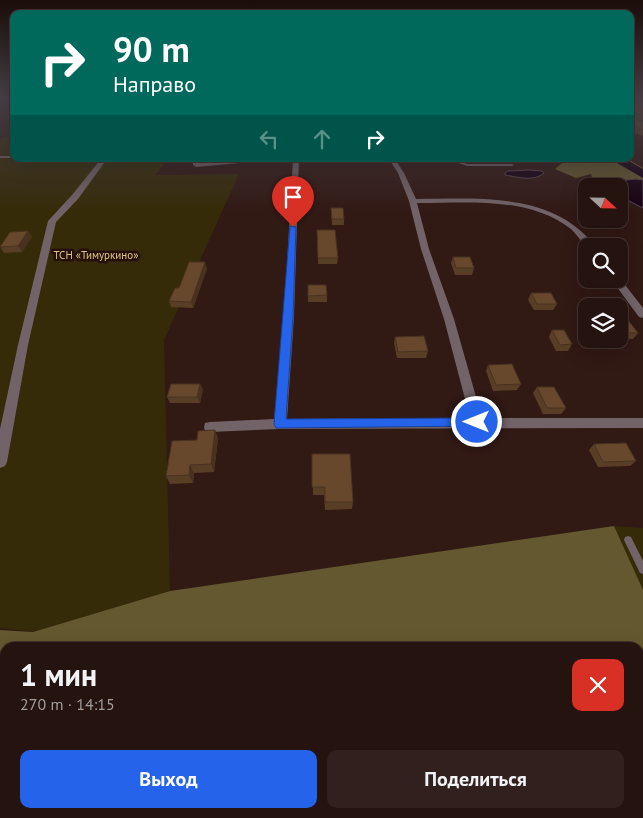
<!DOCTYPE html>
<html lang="ru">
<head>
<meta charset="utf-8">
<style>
  body { margin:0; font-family:"PT Sans",sans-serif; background:#31201d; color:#f1f3f6; height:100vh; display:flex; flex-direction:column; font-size:19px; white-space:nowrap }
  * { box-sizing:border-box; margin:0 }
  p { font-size:16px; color:#a39e9e }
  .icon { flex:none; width:28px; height:28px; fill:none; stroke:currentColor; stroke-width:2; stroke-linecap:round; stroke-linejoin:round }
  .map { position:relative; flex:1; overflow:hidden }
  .drawer { position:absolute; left:0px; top:642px; width:644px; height:176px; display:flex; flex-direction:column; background:#25130f; border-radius:15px 15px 0 0; box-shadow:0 5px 20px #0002,0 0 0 1px #42322f }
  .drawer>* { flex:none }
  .hud { position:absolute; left:10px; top:10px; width:624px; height:152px; border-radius:10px; box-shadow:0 5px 20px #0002,0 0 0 1px #42322f; background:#00695c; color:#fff; overflow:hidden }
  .needle { width:32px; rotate:112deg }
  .buttons { position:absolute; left:578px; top:178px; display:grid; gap:10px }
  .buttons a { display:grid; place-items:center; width:50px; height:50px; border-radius:10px; background:#25130f; box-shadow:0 5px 20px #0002,0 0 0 1px #42322f; font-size:25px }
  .pin { position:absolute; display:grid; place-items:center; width:42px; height:42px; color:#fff; margin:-51px -21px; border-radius:50% 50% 50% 0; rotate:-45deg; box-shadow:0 0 5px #0007 }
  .pin .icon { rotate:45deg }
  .me { position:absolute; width:55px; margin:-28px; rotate:270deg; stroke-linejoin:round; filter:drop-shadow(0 0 4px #0008) }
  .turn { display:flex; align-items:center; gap:18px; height:105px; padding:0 20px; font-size:22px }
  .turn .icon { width:65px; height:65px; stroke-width:2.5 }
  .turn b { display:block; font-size:35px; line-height:42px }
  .lanes { display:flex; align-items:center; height:48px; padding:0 20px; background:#0003; justify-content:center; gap:25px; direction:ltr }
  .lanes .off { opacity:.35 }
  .round { display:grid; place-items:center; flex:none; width:52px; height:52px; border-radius:10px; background:#31201d }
  .summary { display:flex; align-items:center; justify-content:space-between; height:85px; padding:0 20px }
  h1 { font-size:30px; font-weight:700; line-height:38px }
  .primary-button { display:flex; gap:10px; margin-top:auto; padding:10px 20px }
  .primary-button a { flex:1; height:58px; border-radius:10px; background:#2563eb; color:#fff; font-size:20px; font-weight:700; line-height:58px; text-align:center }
  .primary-button a+a { background:#31201d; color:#f1f3f6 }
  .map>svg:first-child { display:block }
</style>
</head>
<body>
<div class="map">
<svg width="643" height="818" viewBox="0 0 643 818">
  <rect width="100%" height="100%" fill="#311914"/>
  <!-- green -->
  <g fill="#352b08">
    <polygon points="4,137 14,137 14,159 168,159 155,175 239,174 164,340 170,591 33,632 0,628 0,139"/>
    <polygon points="614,526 643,528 643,592"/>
  </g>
  <!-- forest -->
  <g fill="#645830" fill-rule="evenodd">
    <polygon points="559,159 628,159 643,168 643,180 636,179 598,183 593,181 591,174 576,178 555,169 562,163"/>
    <path d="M614,526L643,590V818H0V630L33,632L170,591ZM5,648H639V814H5Z"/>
  </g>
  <!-- water -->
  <g fill="#160114" stroke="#594552">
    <path d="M529,170L542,171L544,173C534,182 517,177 505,175V173L508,171Z"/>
    <polygon points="636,179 643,180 643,208 619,196 619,186 608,186 609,182"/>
  </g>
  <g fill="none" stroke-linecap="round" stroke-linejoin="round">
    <!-- river -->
    <polygon fill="#160114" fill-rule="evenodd" points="610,159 625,159 643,169 643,178"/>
    <!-- service -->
    <g fill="#716367" fill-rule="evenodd">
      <rect x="0" y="156" width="14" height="2"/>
      <polygon points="447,159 451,159 467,164 512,164 514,165 512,166 467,166"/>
      <polygon points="628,536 631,537 643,561 643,574 640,573 624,540 625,537"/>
    </g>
    <!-- minor -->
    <g fill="#716367" fill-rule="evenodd">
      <polygon points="101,159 107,159 78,199 56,222 28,345 7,462 5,466 0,468 0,429 18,345 48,221 72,195"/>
      <polygon points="193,159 199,159 199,163 265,159 262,161 196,167 193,165"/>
      <path d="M293,159H299L294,317L287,419L470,418L444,319L421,249L409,201L398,173L389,159H395L404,173L416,199C478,199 552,191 595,246H586C581,241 576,234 571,229C528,196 468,203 417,203L429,249L454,319L482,418H643V428L280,429L210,432L205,431L204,427L205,423L210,422L274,419L284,317Z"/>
      <polygon points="619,277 643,308 643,318 639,317 611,279 619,279"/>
    </g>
  </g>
  <!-- wall -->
  <g fill="#593e26">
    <polygon points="630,103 643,103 643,121 632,116 643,122 643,136 630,131"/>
    <polygon points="499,159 526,159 500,160"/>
    <polygon points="331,208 344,219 344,225 332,225"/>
    <polygon points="317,230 338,258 337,264 318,264"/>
    <polygon points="28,231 32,237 22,252 4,253 0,246"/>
    <polygon points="453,257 474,268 472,275 455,275 451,263"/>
    <polygon points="207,269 193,308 171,307 169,301 179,288"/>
    <polygon points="308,285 327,295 327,302 308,302"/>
    <polygon points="531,293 557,304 553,310 534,310 528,300"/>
    <polygon points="619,320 638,333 633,339 612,339 619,339"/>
    <polygon points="552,330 572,344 568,351 556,351 549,337"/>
    <polygon points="395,337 428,351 426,358 397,358 394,343"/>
    <polygon points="488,365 521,384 517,390 493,391 486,371"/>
    <polygon points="200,384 203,390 200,403 170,403 167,397"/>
    <polygon points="537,387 566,408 561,414 543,414 533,393"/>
    <polygon points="215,430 218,439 214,472 194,473 193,483 170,484 166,476 197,440"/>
    <polygon points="594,444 636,461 630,466 598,467 589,450"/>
    <polygon points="312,454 353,502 352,509 325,510 324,495 313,495"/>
  </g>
  <!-- shaded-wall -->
  <g fill="#48321f">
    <polygon points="28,231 32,237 22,252 18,246"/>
    <polygon points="205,262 207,269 193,308 191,302"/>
    <polygon points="200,384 203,390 200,403 197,397"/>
    <polygon points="215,430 218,439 214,472 211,464"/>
    <polygon points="190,465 194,473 193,483 189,475"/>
  </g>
  <!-- building -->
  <g fill="#67482c" stroke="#48321f">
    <polygon points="630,103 643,103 643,115 631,110 632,117 643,122 643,130 630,125"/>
    <polygon points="331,208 343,208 344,219 332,219"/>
    <polygon points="317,230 335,230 338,258 318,258"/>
    <polygon points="28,231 18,246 0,247 10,232"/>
    <polygon points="453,257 470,257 474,268 456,268"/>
    <polygon points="189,262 205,262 191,302 169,301 175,288 179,288"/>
    <polygon points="308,285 326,285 327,295 308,296"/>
    <polygon points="531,293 551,293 557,304 537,304"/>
    <polygon points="619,320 628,320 638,333 619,333"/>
    <polygon points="552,330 564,330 572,344 560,345"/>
    <polygon points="424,336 428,351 398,352 395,337"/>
    <polygon points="512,364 521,384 496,385 488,365"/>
    <polygon points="171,384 200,384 197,397 167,397"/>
    <polygon points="537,387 554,387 566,408 547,408"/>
    <polygon points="215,430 211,464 190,465 189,475 166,476 172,441 197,440 198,431"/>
    <polygon points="626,443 636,461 603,462 594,444"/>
    <polygon points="312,454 350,454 353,502 325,502 325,487 312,487"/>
  </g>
  <!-- sky -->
  <linearGradient id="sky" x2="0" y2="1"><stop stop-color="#1b0e0b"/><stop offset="0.46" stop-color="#483e45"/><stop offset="1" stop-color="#483e45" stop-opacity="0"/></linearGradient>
  <rect width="643" height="213" fill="url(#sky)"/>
  <!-- route -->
  <polygon fill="#2563eb" stroke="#184099" points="290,226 296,227 293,317 286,419 477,418 482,419 483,422 482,426 276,428 274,424"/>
  <g text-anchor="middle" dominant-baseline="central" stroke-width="5" stroke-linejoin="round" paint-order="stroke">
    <!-- far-park labels -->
    <g font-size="11" fill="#ddc783" stroke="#26100b">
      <text x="96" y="255">ТСН «Тимуркино»</text>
    </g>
  </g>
</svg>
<div class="buttons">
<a><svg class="needle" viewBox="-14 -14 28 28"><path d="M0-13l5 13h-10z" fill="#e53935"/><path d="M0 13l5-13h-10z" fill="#a39e9e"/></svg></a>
<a><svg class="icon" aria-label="search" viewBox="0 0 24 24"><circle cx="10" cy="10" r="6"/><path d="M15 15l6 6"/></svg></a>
<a><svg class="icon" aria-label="layers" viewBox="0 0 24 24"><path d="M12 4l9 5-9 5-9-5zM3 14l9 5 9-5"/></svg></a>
</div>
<div class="pin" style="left:293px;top:227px;background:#d93025"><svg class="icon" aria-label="arrive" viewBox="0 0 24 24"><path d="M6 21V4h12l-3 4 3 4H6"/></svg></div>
<svg class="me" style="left:477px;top:422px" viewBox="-20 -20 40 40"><circle r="17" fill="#2563eb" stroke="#fff" stroke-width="3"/><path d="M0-11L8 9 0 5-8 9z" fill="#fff"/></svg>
<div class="hud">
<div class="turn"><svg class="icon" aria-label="right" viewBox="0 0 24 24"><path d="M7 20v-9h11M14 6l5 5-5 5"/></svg><div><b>90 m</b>Направо</div></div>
<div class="lanes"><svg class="icon off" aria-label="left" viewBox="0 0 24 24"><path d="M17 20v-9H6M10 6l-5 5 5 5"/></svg><svg class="icon off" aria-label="ahead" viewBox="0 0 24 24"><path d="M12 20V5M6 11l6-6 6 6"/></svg><svg class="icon" aria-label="right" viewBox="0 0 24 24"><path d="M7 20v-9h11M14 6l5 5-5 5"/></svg></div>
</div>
<section class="drawer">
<div class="summary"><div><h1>1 мин</h1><p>270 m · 14:15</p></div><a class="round" style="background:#d93025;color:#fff"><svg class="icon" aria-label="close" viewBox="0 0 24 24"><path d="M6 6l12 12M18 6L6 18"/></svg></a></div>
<div class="primary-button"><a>Выход</a><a>Поделиться</a></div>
</section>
</div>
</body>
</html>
